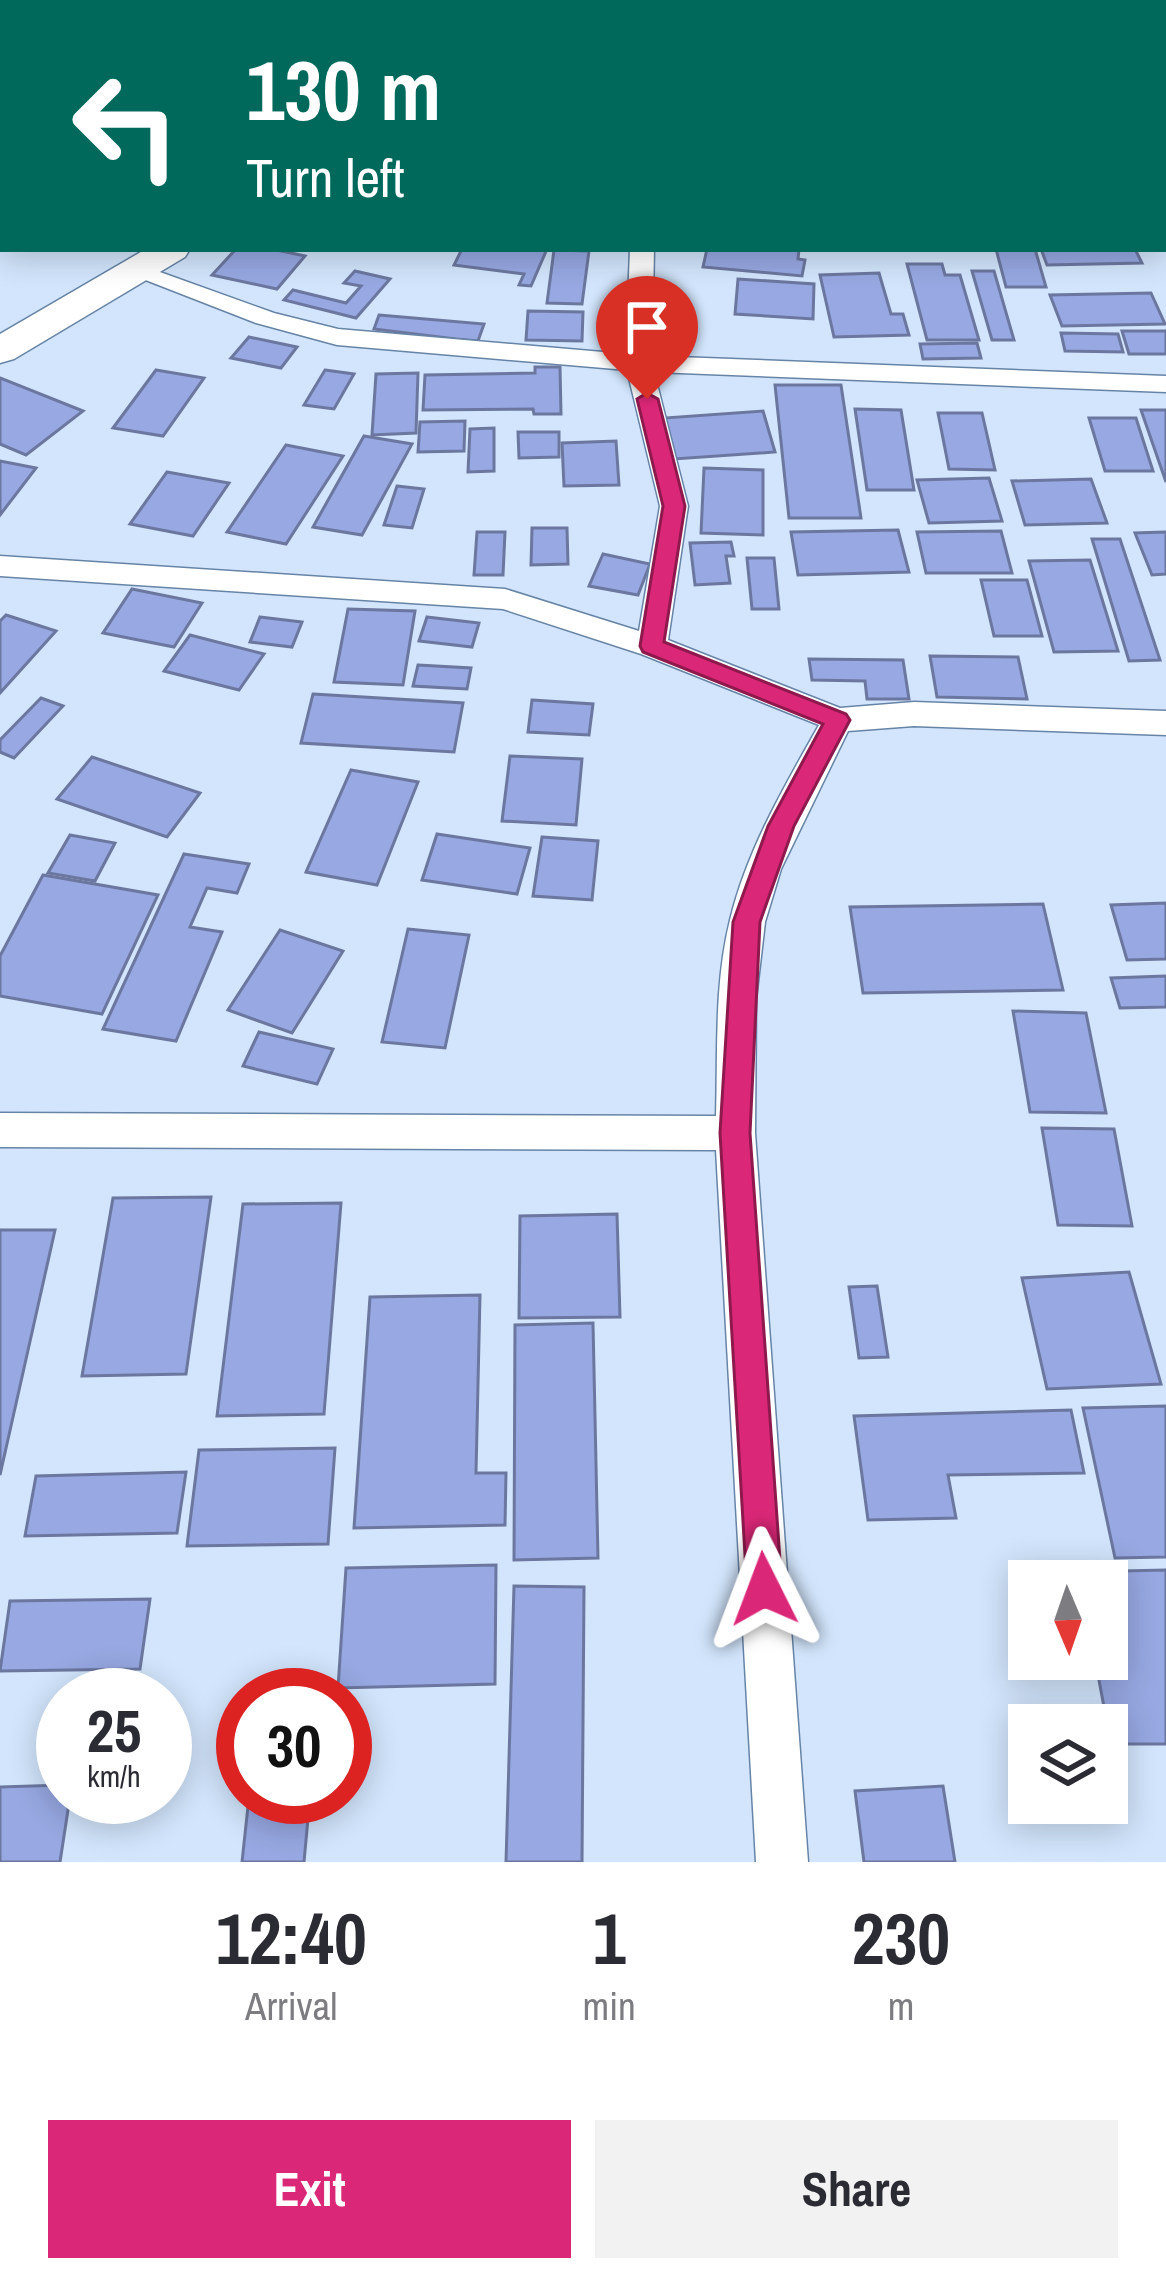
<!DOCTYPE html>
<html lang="en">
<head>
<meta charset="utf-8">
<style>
  body { margin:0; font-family:"Archivo Narrow",sans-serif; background:#f2f2f3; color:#2b2b33; height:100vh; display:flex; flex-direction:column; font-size:45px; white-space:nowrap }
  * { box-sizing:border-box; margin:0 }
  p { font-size:39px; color:#7c7c81 }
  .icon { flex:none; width:66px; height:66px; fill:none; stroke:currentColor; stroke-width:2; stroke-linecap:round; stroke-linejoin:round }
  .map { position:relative; height:1862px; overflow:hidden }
  .panel { display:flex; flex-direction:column; background:#fff; flex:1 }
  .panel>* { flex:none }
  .hud { position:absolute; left:0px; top:0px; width:1167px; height:252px; box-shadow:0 6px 30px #0003; background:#00695c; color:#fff; overflow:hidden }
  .needle { width:78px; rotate:178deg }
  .buttons { position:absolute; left:1008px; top:1560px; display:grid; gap:24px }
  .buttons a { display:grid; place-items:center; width:120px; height:120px; border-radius:0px; background:#fff; box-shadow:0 6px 30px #0003; font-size:60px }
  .speed { position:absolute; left:36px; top:1668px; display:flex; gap:24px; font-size:60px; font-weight:700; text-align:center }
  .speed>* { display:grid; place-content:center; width:156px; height:156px; border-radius:50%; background:#fff; box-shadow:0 6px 30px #0003; line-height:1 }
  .speed small { font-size:30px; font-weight:400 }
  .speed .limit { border:18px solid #d22; background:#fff; color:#111 }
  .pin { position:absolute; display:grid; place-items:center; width:102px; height:102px; color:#fff; margin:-123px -51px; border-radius:50% 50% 50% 0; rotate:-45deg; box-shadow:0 0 12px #0007 }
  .pin .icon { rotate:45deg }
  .me { position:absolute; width:132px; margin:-66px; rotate:357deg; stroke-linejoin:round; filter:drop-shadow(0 0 9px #0008) }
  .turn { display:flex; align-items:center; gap:42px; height:252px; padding:0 48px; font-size:54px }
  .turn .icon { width:156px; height:156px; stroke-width:2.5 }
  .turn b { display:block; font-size:84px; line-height:102px }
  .eta { display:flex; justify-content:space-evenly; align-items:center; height:204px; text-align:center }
  .eta b { font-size:72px; font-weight:700; line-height:84px }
  .cta { display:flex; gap:24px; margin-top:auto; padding:24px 48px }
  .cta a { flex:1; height:138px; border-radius:0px; background:#db2777; color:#fff; font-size:48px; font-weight:700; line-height:138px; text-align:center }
  .cta a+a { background:#f2f2f3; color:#2b2b33 }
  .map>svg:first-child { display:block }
</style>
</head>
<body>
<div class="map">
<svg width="1166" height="1862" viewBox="0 0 1166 1862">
  <rect width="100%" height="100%" fill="#d2e5fc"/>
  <!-- building -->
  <g fill="#97a8e2" stroke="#6c779f" stroke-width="3">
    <polygon points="277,0 272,3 118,1 120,0"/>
    <polygon points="236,249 272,249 305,256 277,289 212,275"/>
    <polygon points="462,249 547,249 531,286 519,285 524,274 454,265"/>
    <polygon points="707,249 799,249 798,259 805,260 802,276 703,267"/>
    <polygon points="996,249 1035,249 1046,287 1006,287"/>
    <polygon points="1041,249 1135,249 1142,263 1047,265"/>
    <polygon points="554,250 589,251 582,304 547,303"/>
    <polygon points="907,264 942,264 945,275 960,275 979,340 927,340"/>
    <polygon points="355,271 390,279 356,318 284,300 293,290 346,303 361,286 344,283"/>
    <polygon points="972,271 994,271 1014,340 992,340"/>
    <polygon points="879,273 891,314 903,314 909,335 834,337 820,275"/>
    <polygon points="738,279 814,284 813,319 735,314"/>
    <polygon points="1151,293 1165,324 1062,326 1050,295"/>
    <polygon points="528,311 583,312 582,341 526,340"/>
    <polygon points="379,315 484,324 478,341 456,339 374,329"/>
    <polygon points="1122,331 1166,331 1166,354 1129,354"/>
    <polygon points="1061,333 1118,334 1123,352 1065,351"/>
    <polygon points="249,337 297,347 281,368 231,358"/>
    <polygon points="977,343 981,358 923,359 920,344"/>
    <polygon points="535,367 560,367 561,414 534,414 533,409 423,410 425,375 535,373"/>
    <polygon points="156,370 204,378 163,436 113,428"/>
    <polygon points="325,370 354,374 334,409 304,405"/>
    <polygon points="418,373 416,433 372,435 376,374"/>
    <polygon points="0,378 83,411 26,455 0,444"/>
    <polygon points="775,385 841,385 861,518 789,518"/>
    <polygon points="855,409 901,410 914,490 867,490"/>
    <polygon points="1141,410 1166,410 1166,482"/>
    <polygon points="763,411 775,452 674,459 664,418"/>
    <polygon points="938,413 982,413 995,470 949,469"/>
    <polygon points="1089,418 1136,418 1153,471 1105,471"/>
    <polygon points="465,421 464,451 418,452 420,422"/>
    <polygon points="494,428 494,471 468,472 470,429"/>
    <polygon points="518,432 559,432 559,457 519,458"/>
    <polygon points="364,436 412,444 362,535 313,527"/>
    <polygon points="616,441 619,485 564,486 562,443"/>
    <polygon points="286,445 343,456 286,544 227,532"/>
    <polygon points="0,461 36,468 0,515"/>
    <polygon points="704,468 763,470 763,535 701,533"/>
    <polygon points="167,472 229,483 193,536 130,524"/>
    <polygon points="989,478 1002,521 929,523 917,480"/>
    <polygon points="1091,479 1107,523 1025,525 1012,481"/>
    <polygon points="397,486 424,489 412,528 384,525"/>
    <polygon points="532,528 567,528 568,564 531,565"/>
    <polygon points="898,530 909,572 798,575 791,532"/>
    <polygon points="1001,531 1012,573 926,573 917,532"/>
    <polygon points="477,532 505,532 503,575 474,575"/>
    <polygon points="1166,532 1166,574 1152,575 1135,533"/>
    <polygon points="1092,539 1120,539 1160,660 1129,661"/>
    <polygon points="731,542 734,556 726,556 730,583 695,585 690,543"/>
    <polygon points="603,554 650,564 638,595 589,586"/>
    <polygon points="747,558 774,558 779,609 752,609"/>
    <polygon points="1090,560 1118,651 1054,652 1029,561"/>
    <polygon points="981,580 1027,580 1042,636 994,636"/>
    <polygon points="132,589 202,603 174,647 103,633"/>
    <polygon points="348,609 415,611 403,685 334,682"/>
    <polygon points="6,615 56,631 0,693 0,621"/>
    <polygon points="260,617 302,622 292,647 250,642"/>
    <polygon points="427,617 479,623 472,647 419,641"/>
    <polygon points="190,635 264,654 239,690 164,671"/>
    <polygon points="930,656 1018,657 1027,699 937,697"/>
    <polygon points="809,659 903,660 909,699 867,699 865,681 812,680"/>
    <polygon points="418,665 471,668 467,689 413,686"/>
    <polygon points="313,694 463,703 454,752 301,743"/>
    <polygon points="41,698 63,706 14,758 0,752 0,740"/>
    <polygon points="532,700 593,704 589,735 528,732"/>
    <polygon points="510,756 582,759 576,825 502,821"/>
    <polygon points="92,757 200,793 167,837 57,799"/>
    <polygon points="351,770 418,782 377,885 306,872"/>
    <polygon points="437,834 530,848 517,894 422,880"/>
    <polygon points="70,835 115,843 95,881 48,873"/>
    <polygon points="542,837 598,841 592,900 533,896"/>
    <polygon points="184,854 249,864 237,893 207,888 190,927 222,932 176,1041 103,1029"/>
    <polygon points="43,875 158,895 102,1014 0,996 0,956"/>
    <polygon points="1166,903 1166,959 1127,960 1111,905"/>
    <polygon points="1043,904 1063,990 863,993 850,907"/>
    <polygon points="408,929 469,935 445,1048 382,1042"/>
    <polygon points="280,930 343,951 292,1033 228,1010"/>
    <polygon points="1166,976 1166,1007 1120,1008 1111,978"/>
    <polygon points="1013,1011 1086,1013 1106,1113 1030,1112"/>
    <polygon points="259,1032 333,1049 317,1084 243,1066"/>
    <polygon points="1042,1128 1114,1129 1132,1226 1058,1225"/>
    <polygon points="211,1197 186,1374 82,1376 113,1198"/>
    <polygon points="341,1203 324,1414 217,1416 243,1204"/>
    <polygon points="617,1214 620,1317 519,1318 520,1216"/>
    <polygon points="0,1230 55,1230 0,1475"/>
    <polygon points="1129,1272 1161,1384 1047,1389 1022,1278"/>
    <polygon points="877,1286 888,1357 859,1358 849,1287"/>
    <polygon points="480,1295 476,1473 506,1473 505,1525 354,1528 370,1297"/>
    <polygon points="593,1323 598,1558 514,1560 515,1325"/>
    <polygon points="1166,1406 1166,1557 1115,1558 1083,1408"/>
    <polygon points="1071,1410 1084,1473 948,1475 956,1518 868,1520 854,1416"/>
    <polygon points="335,1448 328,1544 187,1546 199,1450"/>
    <polygon points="186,1472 177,1533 25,1536 36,1476"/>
    <polygon points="496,1565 495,1684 338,1688 346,1568"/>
    <polygon points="1166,1570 1166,1744 1111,1744 1095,1659 1107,1659 1107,1581 1080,1581 1078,1572"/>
    <polygon points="514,1586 584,1587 582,1862 506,1862"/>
    <polygon points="150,1599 140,1669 0,1671 10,1601"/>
    <polygon points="63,1785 63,1797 70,1797 60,1862 0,1862 0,1787"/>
    <polygon points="943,1786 955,1862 864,1862 855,1791"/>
    <polygon points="249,1797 310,1797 304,1862 242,1862"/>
  </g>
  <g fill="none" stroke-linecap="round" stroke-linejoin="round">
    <!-- lane casing -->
    <g stroke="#6684a6" stroke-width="3">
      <polygon id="lane" points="329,0 326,3 314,3 317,0"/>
    </g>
    <!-- street casing -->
    <g stroke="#6684a6" stroke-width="3">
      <g id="street">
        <polygon points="534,0 555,0 557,3 534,3"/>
        <rect x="0" y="4" width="3" height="12"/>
        <polygon points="0,73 3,73 3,87 0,86"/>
        <rect x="1164" y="145" width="2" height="14"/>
        <polygon points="1164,171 1166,172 1166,189 1164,189"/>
        <path d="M630,249H654L652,356L1166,376V392L654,372L688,506L668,640L840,708L914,702L1166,711V735L914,726L848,731L781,869L765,922L756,999L755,1133L808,1862H756L716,1150L0,1147V1113L716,1116C718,1051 714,984 730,920C747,850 784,787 819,725L641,654L503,609L0,576V556L505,589L639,631L660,506L627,370L337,345L256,323L125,272L128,267H146L274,313L338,329L626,354Z"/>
      </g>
    </g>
    <!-- secondary casing -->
    <g stroke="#6684a6" stroke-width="3">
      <polygon id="secondary" points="146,249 190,249 185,257 14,359 0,363 0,334"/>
    </g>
    <!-- lane -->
    <use href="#lane" fill="#fff" fill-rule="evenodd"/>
    <!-- street -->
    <use href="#street" fill="#fff" fill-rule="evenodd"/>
    <!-- secondary -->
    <use href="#secondary" fill="#fff" fill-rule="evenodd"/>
  </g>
  <!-- route -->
  <polygon fill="#db2777" stroke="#8e194d" stroke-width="3" points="647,393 658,399 685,506 664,642 846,714 850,720 794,826 760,922 750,1133 782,1589 777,1601 764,1607 752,1601 747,1589 720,1133 733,922 768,826 823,724 643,652 640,646 663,506 637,399"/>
</svg>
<div class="buttons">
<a><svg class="needle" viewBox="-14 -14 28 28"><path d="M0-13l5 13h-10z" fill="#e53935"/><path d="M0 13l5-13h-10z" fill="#7c7c81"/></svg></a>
<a><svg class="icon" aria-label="layers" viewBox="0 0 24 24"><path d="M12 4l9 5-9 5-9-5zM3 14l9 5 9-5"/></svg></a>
</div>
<div class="speed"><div>25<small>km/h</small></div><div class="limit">30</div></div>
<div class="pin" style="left:647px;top:399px;background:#d93025"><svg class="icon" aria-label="arrive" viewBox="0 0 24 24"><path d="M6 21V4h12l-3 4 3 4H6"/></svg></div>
<svg class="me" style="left:764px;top:1589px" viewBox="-20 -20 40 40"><path d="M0-17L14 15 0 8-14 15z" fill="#db2777" stroke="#fff" stroke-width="4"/></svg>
<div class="hud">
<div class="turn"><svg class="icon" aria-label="left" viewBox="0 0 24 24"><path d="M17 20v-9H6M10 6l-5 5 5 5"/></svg><div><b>130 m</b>Turn left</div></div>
</div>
</div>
<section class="panel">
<div class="eta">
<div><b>12:40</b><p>Arrival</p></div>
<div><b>1</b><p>min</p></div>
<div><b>230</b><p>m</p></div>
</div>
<div class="cta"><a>Exit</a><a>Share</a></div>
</section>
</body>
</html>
